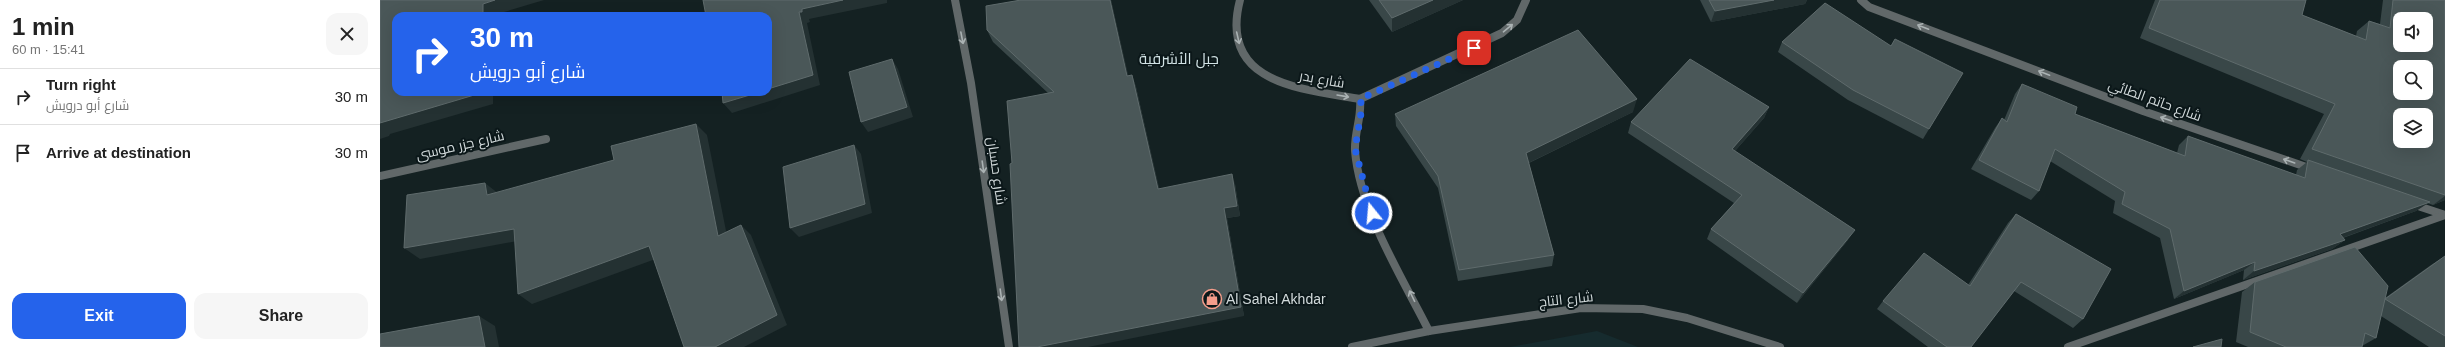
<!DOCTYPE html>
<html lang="en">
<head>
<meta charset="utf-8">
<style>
  body { margin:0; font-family:Arial,Cairo,sans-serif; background:#f6f6f6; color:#222; height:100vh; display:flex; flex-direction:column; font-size:15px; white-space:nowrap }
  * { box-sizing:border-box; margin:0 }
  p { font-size:13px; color:#767676 }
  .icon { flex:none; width:22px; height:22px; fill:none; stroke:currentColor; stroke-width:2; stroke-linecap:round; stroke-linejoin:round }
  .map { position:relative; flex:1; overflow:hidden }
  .sheet { display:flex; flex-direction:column; background:#fff; width:380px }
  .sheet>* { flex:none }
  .top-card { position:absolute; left:12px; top:12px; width:380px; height:84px; border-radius:12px; box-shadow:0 4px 16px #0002; background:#2563eb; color:#fff; overflow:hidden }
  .controls { position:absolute; left:2013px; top:12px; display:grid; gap:8px }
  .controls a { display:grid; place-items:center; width:40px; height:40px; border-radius:8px; background:#fff; box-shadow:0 4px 16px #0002; font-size:20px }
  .pin { position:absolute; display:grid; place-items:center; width:34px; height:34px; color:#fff; margin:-17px; border-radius:8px; box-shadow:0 2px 6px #0006 }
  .me { position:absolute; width:44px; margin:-22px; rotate:343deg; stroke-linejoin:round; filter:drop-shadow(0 0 3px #0008) }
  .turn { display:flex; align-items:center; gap:14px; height:84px; padding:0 12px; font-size:18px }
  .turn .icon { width:52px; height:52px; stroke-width:2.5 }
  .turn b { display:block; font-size:28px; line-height:34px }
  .round { display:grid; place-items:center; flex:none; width:42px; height:42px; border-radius:12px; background:#f6f6f6 }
  .overview { display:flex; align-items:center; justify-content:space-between; height:68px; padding:0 12px }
  h1 { font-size:24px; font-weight:700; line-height:30px }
  .button { display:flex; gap:8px; margin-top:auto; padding:8px 12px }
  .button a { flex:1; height:46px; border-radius:12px; background:#2563eb; color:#fff; font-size:16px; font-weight:700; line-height:46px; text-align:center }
  .button a+a { background:#f6f6f6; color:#222 }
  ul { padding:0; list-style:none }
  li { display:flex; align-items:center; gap:12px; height:56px; padding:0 12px; border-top:1px solid #e0e0e0 }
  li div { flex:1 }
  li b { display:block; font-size:15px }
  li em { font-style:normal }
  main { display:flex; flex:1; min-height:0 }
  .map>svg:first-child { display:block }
</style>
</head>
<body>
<main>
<section class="sheet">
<div class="overview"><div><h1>1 min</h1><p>60 m · 15:41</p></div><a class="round"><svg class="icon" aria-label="close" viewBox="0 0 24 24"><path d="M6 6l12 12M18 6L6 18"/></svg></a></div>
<ul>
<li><svg class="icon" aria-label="right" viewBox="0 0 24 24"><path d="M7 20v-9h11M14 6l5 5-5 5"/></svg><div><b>Turn right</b><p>شارع أبو درويش</p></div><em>30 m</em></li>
<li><svg class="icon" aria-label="arrive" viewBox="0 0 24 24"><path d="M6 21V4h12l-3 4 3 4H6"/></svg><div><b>Arrive at destination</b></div><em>30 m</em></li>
</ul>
<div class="button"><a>Exit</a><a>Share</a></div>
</section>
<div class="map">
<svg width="2065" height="347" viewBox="0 0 2065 347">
  <rect width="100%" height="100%" fill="#142122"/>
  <!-- built -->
  <polygon fill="#162b2e" points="1217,331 1258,347 1130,347"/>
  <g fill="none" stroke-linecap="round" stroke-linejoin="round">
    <!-- minor -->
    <g stroke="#616869" stroke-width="8">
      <polyline points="575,0 591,83 629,347"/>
      <path d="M860,0C838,84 922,89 980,99"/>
      <polyline points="1481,0 1489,7 1763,111 1932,169"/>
      <path d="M980,99C982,117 974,133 975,151C980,211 1022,277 1049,331"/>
      <polyline points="980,99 1122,33 1137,20 1146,0"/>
      <polyline points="0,176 166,139"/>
      <polyline points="2032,204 2065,215"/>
      <polyline points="1688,347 2065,215"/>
    </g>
    <!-- tertiary -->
    <polyline stroke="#616869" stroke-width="8" points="972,347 1049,331 1201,308 1263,309 1307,318 1400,347"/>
  </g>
  <!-- wall -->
  <g fill="#394748">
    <polygon points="641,0 731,0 748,76 752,75 756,87 779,189 855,184 860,216 847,218 864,316 632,163 668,93 613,42 607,30"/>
    <polygon points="989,0 1083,0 1012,32"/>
    <polygon points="1320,0 1427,0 1425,4 1331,22"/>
    <polygon points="1775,0 1926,0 1922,15 1976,36 1977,31 1989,21 2000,24 2003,0 2065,0 2065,200 2053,205 2047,203 2036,211 1963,238 1965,240 1952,249 1863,280 1864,270 1794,299 1780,238 1733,213 1735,201 1670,161 1659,191 1651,200 1591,169 1615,128 1622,118 1624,120 1635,94 1642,84 1695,114 1797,153 1799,145 1808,136 1916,175 1917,170 1927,162 1920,159 1944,114 1760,38"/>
    <polygon points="1402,42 1549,129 1543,139 1468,100 1398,52"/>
    <polygon points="1389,107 1384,118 1355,151 1468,240 1417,303 1327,239 1331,229 1354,203 1248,133 1251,122"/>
    <polygon points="1253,112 1149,163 1174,255 1172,266 1078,281 1058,188 1016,126 1015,114"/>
    <polygon points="1636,214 1703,319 1693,328 1634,291 1591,347 1548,347 1497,309 1503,301 1588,285 1628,223"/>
    <polygon points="2065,256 2065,347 2049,347 2001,316 1996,338 1982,346 1982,347 1868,347 1856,342 1862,292 1875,282 2005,298 2051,265"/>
  </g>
  <!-- shaded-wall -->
  <g fill="#243132">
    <polygon points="115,0 164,0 114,15 114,16 103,16 103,4"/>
    <polygon points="463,0 507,0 507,3 429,19 430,22 427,23 440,85 352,113 343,103 380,92 388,92 388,89 419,12 422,9"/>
    <polygon points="730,0 731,0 751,87 747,76"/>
    <polygon points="1053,0 1083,0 1012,32 1012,18"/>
    <polygon points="1394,0 1427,0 1425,4 1331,22 1335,11"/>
    <polygon points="512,59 518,69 533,117 488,132 481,122"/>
    <polygon points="752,75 756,87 782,200 778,189"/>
    <polygon points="101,92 113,92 113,104 10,134 9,136 0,139 0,123"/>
    <polygon points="1257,99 1253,112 1144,165 1146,153"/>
    <polygon points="1389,107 1384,118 1347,160 1352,149"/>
    <polygon points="316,124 327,135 349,246 338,236"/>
    <polygon points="474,145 481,154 492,213 419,237 410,228"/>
    <polygon points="852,174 855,184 860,216 847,218 864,316 708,347 657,347 844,208"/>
    <polygon points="105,183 119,194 107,195"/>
    <polygon points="2065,196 2065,200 2053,205"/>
    <polygon points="2050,202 2036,211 1948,243 1960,234"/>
    <polygon points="361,225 371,235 407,325 364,347 335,347"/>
    <polygon points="134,229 148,239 40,259 24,248"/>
    <polygon points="1475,230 1468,240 1417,303 1423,293"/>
    <polygon points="1965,240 1952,249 1863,280 1874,271"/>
    <polygon points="269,246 281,257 152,304 138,294"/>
    <polygon points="1875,262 1864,270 1794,299 1804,291"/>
    <polygon points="99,316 115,326 119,347 105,347"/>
  </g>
  <!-- building -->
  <g fill="#4a5758" stroke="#5f6b6c" fill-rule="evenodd">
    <polygon points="0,0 115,0 103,4 103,16 16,16 16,92 101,92 101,93 0,123"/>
    <polygon points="323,0 463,0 422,9 422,12 419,12 433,75 388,89 388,16 326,16"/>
    <polygon points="641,0 730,0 747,76 752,75 778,189 852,174 857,206 844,208 861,307 657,347 639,347 630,164 632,163 627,101 674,92 607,30 606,6"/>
    <polygon points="999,0 1053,0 1012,18"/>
    <polygon points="1329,0 1394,0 1335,11"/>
    <path d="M1780,0H1926L1922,15L1986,40L1989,21L2010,28L2013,0H2065V195L1932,149L1955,104L1769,28ZM2020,19H2046V45H2020ZM2020,67H2046V93H2020ZM2020,115H2046V141H2020Z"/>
    <polygon points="1445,3 1511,46 1515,39 1583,73 1549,129 1473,90 1402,42"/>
    <polygon points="1198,30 1257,99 1146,153 1174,255 1079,270 1058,176 1015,114"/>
    <polygon points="512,59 527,107 481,122 469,72"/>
    <polygon points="1310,59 1389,107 1352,149 1475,230 1423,293 1331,229 1362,195 1251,122"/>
    <polygon points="1642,84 1697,107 1695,114 1805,156 1808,136 1925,178 1928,160 2050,202 1960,234 1965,240 1874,271 1875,262 1804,291 1790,229 1742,204 1745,192 1675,149 1659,191 1599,160 1622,118 1627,122"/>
    <polygon points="342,92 380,92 343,103"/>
    <polygon points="316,124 338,236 361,225 397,315 335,347 304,347 269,246 138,294 134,229 24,248 27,195 105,183 107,195 234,160 231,146"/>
    <polygon points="474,145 485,204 410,228 403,167"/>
    <polygon points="1636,214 1731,269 1703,319 1641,282 1591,347 1567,347 1503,301 1544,253 1590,286"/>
    <polygon points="1975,247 2008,286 1996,338 1985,333 1982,347 1906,347 1870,332 1875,282"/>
    <polygon points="2065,256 2065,336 2005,299"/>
    <polygon points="99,316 105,347 0,347 0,334"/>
    <polygon points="1842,339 1841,347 1813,347"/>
  </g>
  <!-- one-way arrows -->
  <defs><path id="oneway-shaft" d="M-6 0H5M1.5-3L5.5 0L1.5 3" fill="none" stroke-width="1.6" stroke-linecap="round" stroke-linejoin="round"/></defs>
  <g stroke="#aab2b3">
    <use href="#oneway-shaft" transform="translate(1543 27) rotate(-159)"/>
    <use href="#oneway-shaft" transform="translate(1128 28) rotate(-40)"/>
    <use href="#oneway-shaft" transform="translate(582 38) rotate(79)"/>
    <use href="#oneway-shaft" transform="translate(858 38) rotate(77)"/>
    <use href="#oneway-shaft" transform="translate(1664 73) rotate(-159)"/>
    <use href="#oneway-shaft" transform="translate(963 96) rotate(10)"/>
    <use href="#oneway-shaft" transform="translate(1786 119) rotate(-161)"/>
    <use href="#oneway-shaft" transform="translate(1909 161) rotate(-161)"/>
    <use href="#oneway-shaft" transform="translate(603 167) rotate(82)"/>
    <use href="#oneway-shaft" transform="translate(621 295) rotate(82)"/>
    <use href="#oneway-shaft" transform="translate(1032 296) rotate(-116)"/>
  </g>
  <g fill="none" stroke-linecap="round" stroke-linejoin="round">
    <!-- route -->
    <polyline stroke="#2563eb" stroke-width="7" stroke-dasharray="0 12.6" points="992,213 975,149 982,107 980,99 1094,48"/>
  </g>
  <!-- icons -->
  <defs>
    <g id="shop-ring" transform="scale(1)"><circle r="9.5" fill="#0b1719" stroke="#f49d8b" stroke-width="1.5"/><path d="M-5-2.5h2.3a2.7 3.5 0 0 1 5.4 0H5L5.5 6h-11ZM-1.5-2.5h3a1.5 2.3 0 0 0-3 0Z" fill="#f49d8b"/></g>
  </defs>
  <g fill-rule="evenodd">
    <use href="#shop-ring" x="832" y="299"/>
  </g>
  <g text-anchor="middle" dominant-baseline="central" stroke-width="4" stroke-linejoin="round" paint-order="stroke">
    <!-- street labels -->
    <g font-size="14" fill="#d2dadb" stroke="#0b1719">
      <text transform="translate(942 79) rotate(10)">شارع بدر</text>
      <text transform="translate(1775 100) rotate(20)">شارع حاتم الطائي</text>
      <text transform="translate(80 145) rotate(-13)">شارع جزر موسى</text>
      <text transform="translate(617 171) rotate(82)">شارع حسبان</text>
      <text transform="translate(1186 299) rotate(-6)">شارع التاج</text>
    </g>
    <!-- poi labels -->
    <g font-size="14" fill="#d2dadb" stroke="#0b1719" text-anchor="start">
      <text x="846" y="299">Al Sahel Akhdar</text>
    </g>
    <!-- neighbourhood labels -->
    <g font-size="15" fill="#d2e3e5" stroke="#0b1719">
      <text x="799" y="58">جبل الأشرفية</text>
    </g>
  </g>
</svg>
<div class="controls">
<a><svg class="icon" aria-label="sound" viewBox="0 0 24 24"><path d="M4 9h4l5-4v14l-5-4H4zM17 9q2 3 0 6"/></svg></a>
<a><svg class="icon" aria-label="search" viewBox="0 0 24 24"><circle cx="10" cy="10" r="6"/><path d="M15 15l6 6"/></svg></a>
<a><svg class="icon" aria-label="layers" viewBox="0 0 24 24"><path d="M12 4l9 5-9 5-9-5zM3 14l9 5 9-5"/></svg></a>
</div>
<div class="pin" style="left:1094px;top:48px;background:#d93025"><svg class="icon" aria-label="arrive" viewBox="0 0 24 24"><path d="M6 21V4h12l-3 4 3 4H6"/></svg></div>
<svg class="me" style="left:992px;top:213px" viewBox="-20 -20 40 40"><circle r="17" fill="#2563eb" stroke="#fff" stroke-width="3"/><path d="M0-11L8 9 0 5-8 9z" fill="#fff"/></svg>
<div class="top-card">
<div class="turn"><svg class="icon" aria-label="right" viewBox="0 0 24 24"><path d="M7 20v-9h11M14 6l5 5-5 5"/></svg><div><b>30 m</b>شارع أبو درويش</div></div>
</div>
</div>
</main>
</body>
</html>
